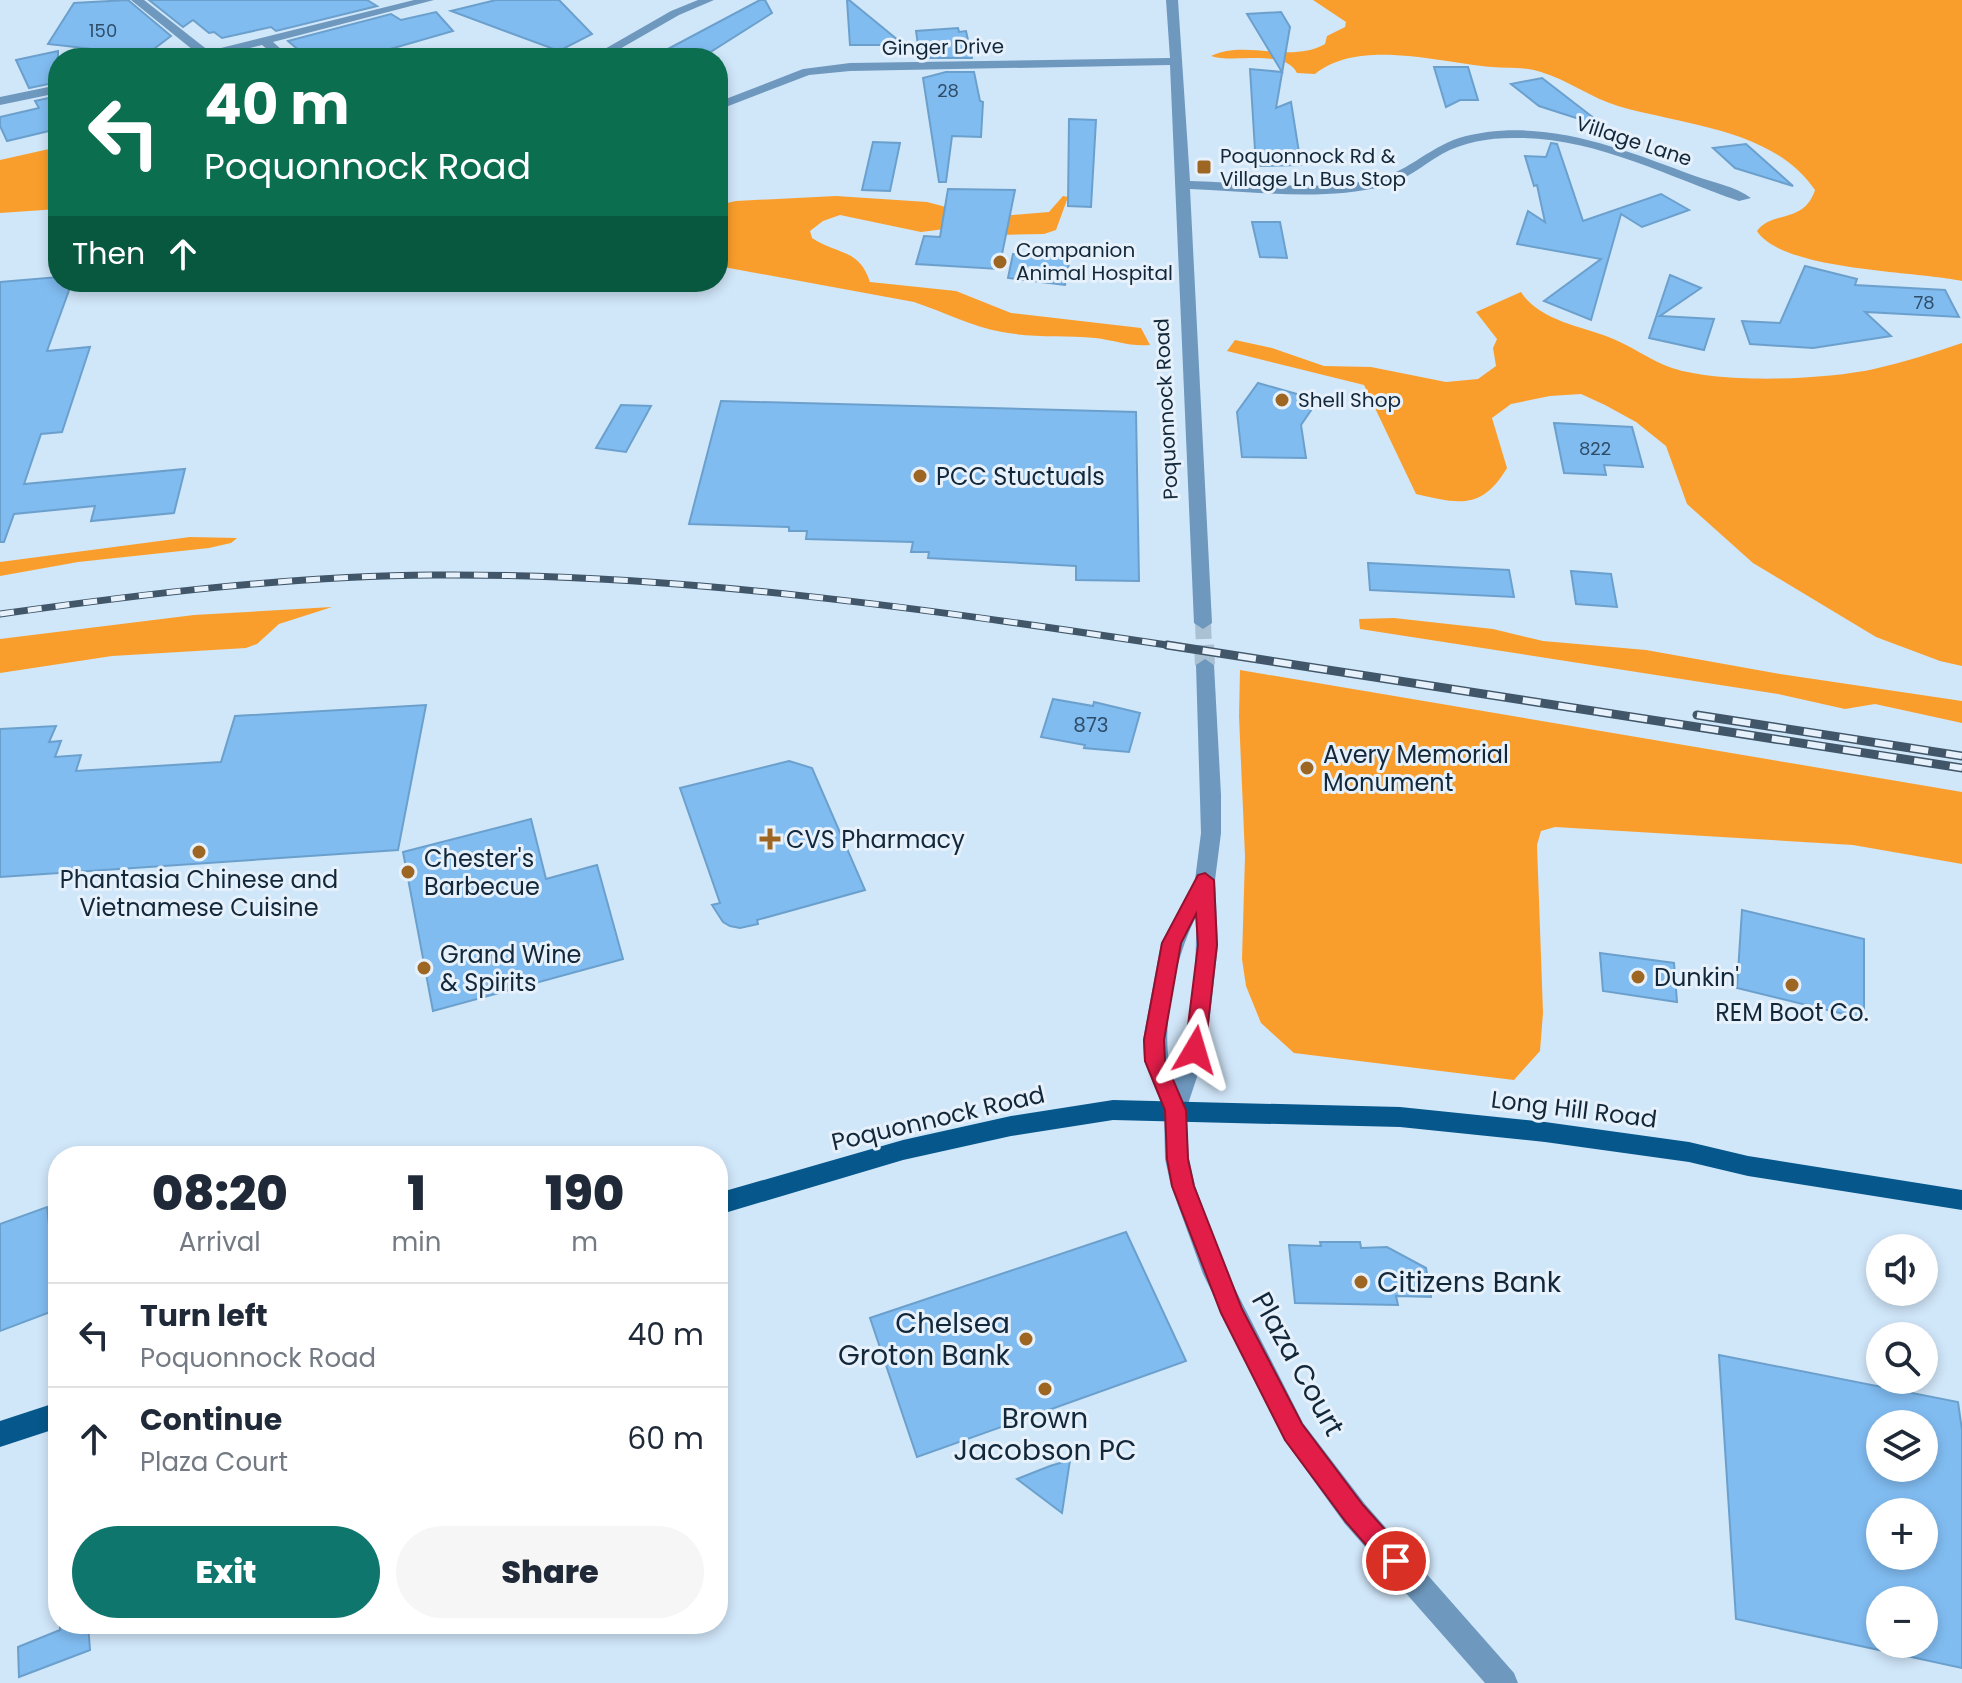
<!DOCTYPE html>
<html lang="en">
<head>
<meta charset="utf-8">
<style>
  body { margin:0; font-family:Poppins,sans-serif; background:#f6f6f7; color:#1f2937; height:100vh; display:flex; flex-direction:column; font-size:30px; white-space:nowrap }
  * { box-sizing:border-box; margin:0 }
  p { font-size:26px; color:#747a83 }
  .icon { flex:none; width:44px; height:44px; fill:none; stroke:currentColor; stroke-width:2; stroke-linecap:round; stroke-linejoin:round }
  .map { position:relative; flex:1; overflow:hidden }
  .details { position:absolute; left:48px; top:1146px; width:680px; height:488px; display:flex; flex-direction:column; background:#fff; border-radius:32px; box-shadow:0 4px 12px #0003 }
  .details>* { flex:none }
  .guide { position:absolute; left:48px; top:48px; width:680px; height:244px; border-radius:32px; box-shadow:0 4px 12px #0003; background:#0b6e4f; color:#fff; overflow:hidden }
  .fabs { position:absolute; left:1866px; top:1234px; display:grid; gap:16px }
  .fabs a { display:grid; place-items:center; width:72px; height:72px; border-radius:50%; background:#fff; box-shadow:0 4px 12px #0003; font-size:40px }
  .pin { position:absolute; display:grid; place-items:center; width:68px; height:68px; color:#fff; margin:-34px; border:4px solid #fff; border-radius:50%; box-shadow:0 2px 8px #0007 }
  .me { position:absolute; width:88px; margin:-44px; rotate:7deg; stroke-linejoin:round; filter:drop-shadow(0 0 6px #0008) }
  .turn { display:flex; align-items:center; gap:28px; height:168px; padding:0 24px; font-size:36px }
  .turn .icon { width:104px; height:104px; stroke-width:2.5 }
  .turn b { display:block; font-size:56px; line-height:68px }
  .then { display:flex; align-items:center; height:76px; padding:0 24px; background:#0003; gap:16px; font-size:30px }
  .eta { display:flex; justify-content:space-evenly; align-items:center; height:136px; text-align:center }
  .eta b { font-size:48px; font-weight:800; line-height:56px }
  .button { display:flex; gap:16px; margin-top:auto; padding:16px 24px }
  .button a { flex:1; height:92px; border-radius:48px; background:#0f766e; color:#fff; font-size:32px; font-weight:800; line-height:92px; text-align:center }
  .button a+a { background:#f6f6f7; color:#1f2937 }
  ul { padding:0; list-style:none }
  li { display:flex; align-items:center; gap:24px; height:104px; padding:0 24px; border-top:2px solid #e0e1e3 }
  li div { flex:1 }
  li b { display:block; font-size:30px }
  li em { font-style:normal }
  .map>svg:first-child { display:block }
</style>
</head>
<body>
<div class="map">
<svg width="1962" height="1683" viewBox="0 0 1962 1683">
  <rect width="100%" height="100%" fill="#d0e6f9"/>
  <!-- green -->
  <g fill="#f99e2c">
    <path d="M1313,0H1962V281C1917,271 1782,271 1757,231C1773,210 1804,224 1815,190C1774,129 1683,125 1618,106C1591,98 1568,80 1541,72C1525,67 1509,68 1492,67C1440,63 1360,38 1315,74L1297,73C1285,48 1233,64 1211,56C1245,39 1290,64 1325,44L1327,36L1345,27L1346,22Z"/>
    <polygon points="58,147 58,209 0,213 0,160"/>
    <path d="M836,196L927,202L965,212L1013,215L1049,212L1063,196L1068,197L1056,230L1044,234L999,235L945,229L921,232L840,215L823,221L810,231L812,238C837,255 859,248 870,282L956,291L1011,313L1141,328L1150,345C1130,347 1114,340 1095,338C1064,335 1033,338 1002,332C970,326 944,312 914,302L718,266V205L736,201Z"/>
    <path d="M1521,292C1538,319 1578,326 1606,336C1629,344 1651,361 1672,368C1721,384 1823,380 1874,369C1904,362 1933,353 1962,343V666L1940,661L1876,637L1753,563L1687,504L1666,446L1636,422L1605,405L1581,394L1550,396L1511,404L1492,418L1507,468C1482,510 1459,504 1416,494L1364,385L1227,351L1235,340L1272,348L1324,366L1371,367L1446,382L1478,379L1496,366L1493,348L1497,339L1476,312Z"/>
    <polygon points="190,537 237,538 231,543 209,548 78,562 0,576 0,562"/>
    <polygon points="332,607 279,624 257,644 246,648 112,656 0,673 0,639 194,615"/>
    <polygon points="1394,618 1493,629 1543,641 1646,650 1780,674 1962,701 1962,723 1875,704 1845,709 1778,694 1360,629 1359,619"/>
    <polygon points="1240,670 1962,792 1962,864 1853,845 1555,827 1541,831 1537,845 1543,1013 1540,1051 1514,1080 1294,1053 1261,1023 1246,986 1242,959 1245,856 1239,716"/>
  </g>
  <!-- building -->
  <g fill="#81bcf1" stroke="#6ba0cd" stroke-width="2" fill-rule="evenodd">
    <polygon points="128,0 171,36 146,55 48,44 74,3"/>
    <polygon points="149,0 367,0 377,6 276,31 271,27 222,38 214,32 209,33 193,20 183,27"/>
    <polygon points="496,0 559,0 592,34 559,51 451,11"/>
    <polygon points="760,0 765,0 772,13 701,58 651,58"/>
    <polygon points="847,0 849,0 904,45 850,45"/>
    <polygon points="436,12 453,31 359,58 308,58 288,41 391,14 401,20"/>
    <polygon points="1281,12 1290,27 1276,108 1291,102 1301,165 1256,166 1250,69 1282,72 1247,14"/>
    <polygon points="958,28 959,32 966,31 972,58 920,58 916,31"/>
    <polygon points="58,51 58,82 29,88 16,60"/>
    <polygon points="1434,67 1468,67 1478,100 1460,100 1446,107"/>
    <polygon points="946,72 974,72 980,101 983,102 981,137 952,136 946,182 939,182 923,78"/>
    <polygon points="1542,78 1599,122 1598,125 1539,106 1511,84"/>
    <polygon points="58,96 58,150 49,131 7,141 0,126 0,117 39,108 35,101"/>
    <polygon points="1069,119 1096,120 1091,207 1068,206"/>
    <polygon points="873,142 900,143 890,191 862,190"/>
    <polygon points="1551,143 1557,144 1583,221 1661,194 1689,210 1642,227 1621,214 1591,320 1544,301 1601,259 1517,244 1528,211 1545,222 1537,185 1534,186 1525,156 1546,157"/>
    <polygon points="1746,144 1793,186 1735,168 1713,148"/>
    <polygon points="948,189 1015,190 999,269 916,264 924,236 940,237"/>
    <polygon points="1252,222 1280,222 1287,258 1260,257"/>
    <polygon points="1013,254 1070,258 1065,285 1008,278"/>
    <polygon points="1805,266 1857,279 1855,285 1945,290 1959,317 1865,312 1891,336 1813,348 1750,344 1742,321 1780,323"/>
    <polygon points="1670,275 1701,288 1660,316 1714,319 1704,350 1649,338"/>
    <polygon points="58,277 58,282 72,282 47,351 90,347 62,432 41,434 24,484 185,469 174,513 91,521 95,506 14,514 4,542 0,542 0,282"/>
    <polygon points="1258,383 1318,400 1301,425 1306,458 1242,457 1237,412"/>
    <polygon points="721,401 1136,412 1139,581 1076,580 1076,566 928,558 929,552 911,552 913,542 806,539 807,531 789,531 789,527 689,524"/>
    <polygon points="621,405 651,406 626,452 596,448"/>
    <polygon points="1554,423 1632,427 1643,467 1604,465 1606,475 1564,473"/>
    <polygon points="1368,563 1509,570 1514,597 1370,590"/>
    <polygon points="1571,571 1611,574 1617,607 1576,604"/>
    <polygon points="1053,699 1093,706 1094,702 1140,713 1129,752 1084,748 1085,745 1041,737"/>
    <polygon points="426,705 398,850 0,877 0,729 56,726 49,742 61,741 55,757 81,755 76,771 221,762 235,716"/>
    <polygon points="789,761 812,768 865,890 757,920 758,924 740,928 730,926 723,922 712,905 720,903 680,788"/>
    <polygon points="531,819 546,879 597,865 623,959 433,1011 403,852"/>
    <polygon points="1742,910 1864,939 1864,1019 1737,988"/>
    <polygon points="1600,953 1674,963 1677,1002 1603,991"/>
    <polygon points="47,1207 58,1309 0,1331 0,1224"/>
    <polygon points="1126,1232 1186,1361 917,1457 870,1318"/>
    <polygon points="1320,1242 1360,1242 1361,1248 1387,1247 1426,1268 1431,1297 1396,1296 1398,1305 1295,1303 1289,1245 1321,1246"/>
    <path d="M1719,1355L1958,1402L1962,1430V1668L1736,1619ZM1880,1424H1924V1468H1880ZM1880,1512H1924V1556H1880ZM1880,1600H1924V1644H1880Z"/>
    <polygon points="1070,1460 1062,1513 1017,1479 1050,1466"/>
    <polygon points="60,1624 88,1624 90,1650 19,1677 18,1647 60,1630"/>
  </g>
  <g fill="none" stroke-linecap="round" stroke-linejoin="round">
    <!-- minor-tunnel-far1 -->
    <polyline stroke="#aac0d3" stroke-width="16" stroke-dasharray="16 8" stroke-linecap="butt" points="1203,623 1204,647"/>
    <!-- minor-tunnel -->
    <polyline stroke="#aac0d3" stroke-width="20" stroke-dasharray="20 10" stroke-linecap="butt" points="1204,645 1205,665"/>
    <!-- minor -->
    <g fill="#6e98be" fill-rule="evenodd">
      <polygon points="131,0 144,0 209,51 414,0 434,0 273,42 291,58 278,58 262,45 209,58 189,58 198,54"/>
      <polygon points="698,0 714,0 679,15 604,58 589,58 671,11"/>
      <path d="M1166,0H1178L1190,181C1250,183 1312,191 1372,180C1404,175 1428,148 1459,138C1539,115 1620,148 1695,176C1712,182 1737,187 1751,198L1739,201C1666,176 1592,136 1513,138C1488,138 1464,142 1442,154C1423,165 1406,180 1384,186C1322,202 1253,191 1190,189L1212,623L1203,629L1194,623L1170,65L850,71L809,75L718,110V102L803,69L850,63L1170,58Z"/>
      <polygon points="58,85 58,93 0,105 0,97"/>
      <path d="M1205,659L1214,665L1221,795V833L1215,880L1218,945L1206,1050L1186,1110L1189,1159L1195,1186L1226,1271L1303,1423L1365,1504L1514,1673L1518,1683H1485L1345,1524L1285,1441L1203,1274L1171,1186L1165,1159L1164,1110L1144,1061L1143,1040L1161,943L1195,880L1201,833L1196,665ZM1196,917C1197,971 1191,1029 1174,1080C1157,1038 1175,957 1196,917Z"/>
    </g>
    <!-- major -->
    <g fill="#06578b" fill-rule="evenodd">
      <polygon points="1113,1100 1400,1107 1545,1122 1689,1142 1748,1156 1962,1190 1962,1210 1748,1176 1689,1162 1545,1142 1400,1127 1113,1120 1011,1136 903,1160 718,1215 718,1193 903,1140 1011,1116"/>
      <polygon points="58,1402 58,1428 0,1447 0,1421"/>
    </g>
    <!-- rail-far1 casing -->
    <g stroke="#415769" stroke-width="7">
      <path id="rail-far1" d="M0,614C144,594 288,576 434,575C684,573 933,610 1180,647"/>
    </g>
    <!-- rail casing -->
    <g stroke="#415769" stroke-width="9">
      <g id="rail">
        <polyline points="1167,645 1962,768"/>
        <polyline points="1697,715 1962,756"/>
      </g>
    </g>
    <!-- rail-far1 -->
    <use href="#rail-far1" stroke="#e7f1fb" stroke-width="5" stroke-dasharray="14" stroke-linecap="butt"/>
    <!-- rail -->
    <use href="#rail" stroke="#e7f1fb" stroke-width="6" stroke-dasharray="18" stroke-linecap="butt"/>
  </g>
  <!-- route -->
  <polygon fill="#e11d48" stroke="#92132f" stroke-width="2" points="1205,873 1214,880 1217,945 1205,1050 1202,1056 1195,1058 1187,1056 1185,1050 1198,945 1196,914 1181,943 1164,1040 1165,1061 1186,1110 1188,1159 1194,1186 1242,1309 1302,1424 1363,1505 1405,1552 1409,1561 1405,1570 1396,1573 1388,1570 1346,1522 1285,1440 1221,1313 1172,1186 1167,1159 1165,1110 1145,1061 1144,1040 1162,943 1198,875"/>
  <!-- markers -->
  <g fill="#9e6623" stroke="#e7f1fb" stroke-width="3">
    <rect x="1196" y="159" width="16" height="16" rx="4"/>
    <circle cx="1000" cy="262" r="8"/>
    <circle cx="1282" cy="400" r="8"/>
    <circle cx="920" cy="476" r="8"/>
    <circle cx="1307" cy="768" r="8"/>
    <path d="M766 827h8v8h8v8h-8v8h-8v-8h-8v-8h8z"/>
    <circle cx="199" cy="852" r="8"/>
    <circle cx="408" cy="872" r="8"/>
    <circle cx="424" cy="968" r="8"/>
    <circle cx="1638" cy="977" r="8"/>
    <circle cx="1792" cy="985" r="8"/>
    <circle cx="1361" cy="1282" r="8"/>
    <circle cx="1026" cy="1339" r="8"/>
    <circle cx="1045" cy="1389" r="8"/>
  </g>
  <g text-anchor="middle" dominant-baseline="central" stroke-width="6" stroke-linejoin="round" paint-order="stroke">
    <!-- far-number labels -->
    <g font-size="18" fill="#2e4d68">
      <text x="103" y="30">150</text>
      <text x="948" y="90">28</text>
      <text x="1924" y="302">78</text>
      <text x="1595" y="448">822</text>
    </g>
    <!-- far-street labels -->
    <g font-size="20" fill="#12283a" stroke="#e7f1fb">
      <text transform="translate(943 47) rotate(-1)">Ginger Drive</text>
      <text transform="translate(1634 141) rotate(18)">Village Lane</text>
      <text transform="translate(1166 409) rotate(-93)">Poquonnock Road</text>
    </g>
    <!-- far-poi labels -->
    <g font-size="20" fill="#12283a" stroke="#e7f1fb" text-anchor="start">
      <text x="1220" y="156">Poquonnock Rd &amp;<tspan x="1220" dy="23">Village Ln Bus Stop</tspan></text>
      <text x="1016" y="250">Companion<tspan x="1016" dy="23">Animal Hospital</tspan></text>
      <text x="1298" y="400">Shell Shop</text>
    </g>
    <!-- number labels -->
    <g font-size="20" fill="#2e4d68">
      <text x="1091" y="725">873</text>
    </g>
    <!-- poi labels -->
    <g font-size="24" fill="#12283a" stroke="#e7f1fb" text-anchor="start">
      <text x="936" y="476">PCC Stuctuals</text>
      <text x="1323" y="754">Avery Memorial<tspan x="1323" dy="28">Monument</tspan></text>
      <text x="786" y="839">CVS Pharmacy</text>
      <text x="424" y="858">Chester's<tspan x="424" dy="28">Barbecue</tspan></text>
      <text x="199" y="879" text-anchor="middle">Phantasia Chinese and<tspan x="199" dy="28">Vietnamese Cuisine</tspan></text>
      <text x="440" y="954">Grand Wine<tspan x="440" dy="28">&amp; Spirits</tspan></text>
      <text x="1654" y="977">Dunkin'</text>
      <text x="1792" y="1012" text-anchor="middle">REM Boot Co.</text>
    </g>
    <!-- street labels -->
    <g font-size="24" fill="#12283a" stroke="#e7f1fb">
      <text transform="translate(1574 1109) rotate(7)">Long Hill Road</text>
      <text transform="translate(938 1118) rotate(-13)">Poquonnock Road</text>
    </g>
    <!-- near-poi labels -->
    <g font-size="28" fill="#12283a" stroke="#e7f1fb" text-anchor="start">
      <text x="1377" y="1282">Citizens Bank</text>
      <text x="1010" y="1323" text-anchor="end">Chelsea<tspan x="1010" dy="32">Groton Bank</tspan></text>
      <text x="1045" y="1418" text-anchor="middle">Brown<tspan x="1045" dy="32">Jacobson PC</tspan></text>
    </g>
    <!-- near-street labels -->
    <g font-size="28" fill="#12283a" stroke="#e7f1fb">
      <text transform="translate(1298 1364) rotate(61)">Plaza Court</text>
    </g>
  </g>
</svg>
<div class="fabs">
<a><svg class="icon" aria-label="sound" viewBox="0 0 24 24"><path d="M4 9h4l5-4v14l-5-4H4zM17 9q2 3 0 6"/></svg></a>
<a><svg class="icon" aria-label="search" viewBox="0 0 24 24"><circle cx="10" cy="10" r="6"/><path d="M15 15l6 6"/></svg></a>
<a><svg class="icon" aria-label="layers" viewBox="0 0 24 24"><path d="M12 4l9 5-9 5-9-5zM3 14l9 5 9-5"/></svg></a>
<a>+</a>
<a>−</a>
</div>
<div class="pin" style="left:1396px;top:1561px;background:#d93025"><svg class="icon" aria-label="arrive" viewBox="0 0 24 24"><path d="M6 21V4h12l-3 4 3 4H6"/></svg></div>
<svg class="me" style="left:1195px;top:1050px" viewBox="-20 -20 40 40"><path d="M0-17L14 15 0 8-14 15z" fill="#e11d48" stroke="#fff" stroke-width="4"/></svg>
<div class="guide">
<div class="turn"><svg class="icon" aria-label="left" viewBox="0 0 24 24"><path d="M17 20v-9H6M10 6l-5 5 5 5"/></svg><div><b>40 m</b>Poquonnock Road</div></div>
<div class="then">Then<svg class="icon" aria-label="ahead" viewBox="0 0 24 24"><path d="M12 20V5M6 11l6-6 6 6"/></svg></div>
</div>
<section class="details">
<div class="eta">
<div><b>08:20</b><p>Arrival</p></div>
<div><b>1</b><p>min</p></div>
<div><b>190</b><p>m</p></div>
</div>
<ul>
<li><svg class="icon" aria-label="left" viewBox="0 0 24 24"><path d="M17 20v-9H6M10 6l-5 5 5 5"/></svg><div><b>Turn left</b><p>Poquonnock Road</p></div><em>40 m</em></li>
<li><svg class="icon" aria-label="ahead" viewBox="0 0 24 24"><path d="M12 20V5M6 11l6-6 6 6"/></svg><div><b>Continue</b><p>Plaza Court</p></div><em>60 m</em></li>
</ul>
<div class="button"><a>Exit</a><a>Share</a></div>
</section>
</div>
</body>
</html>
